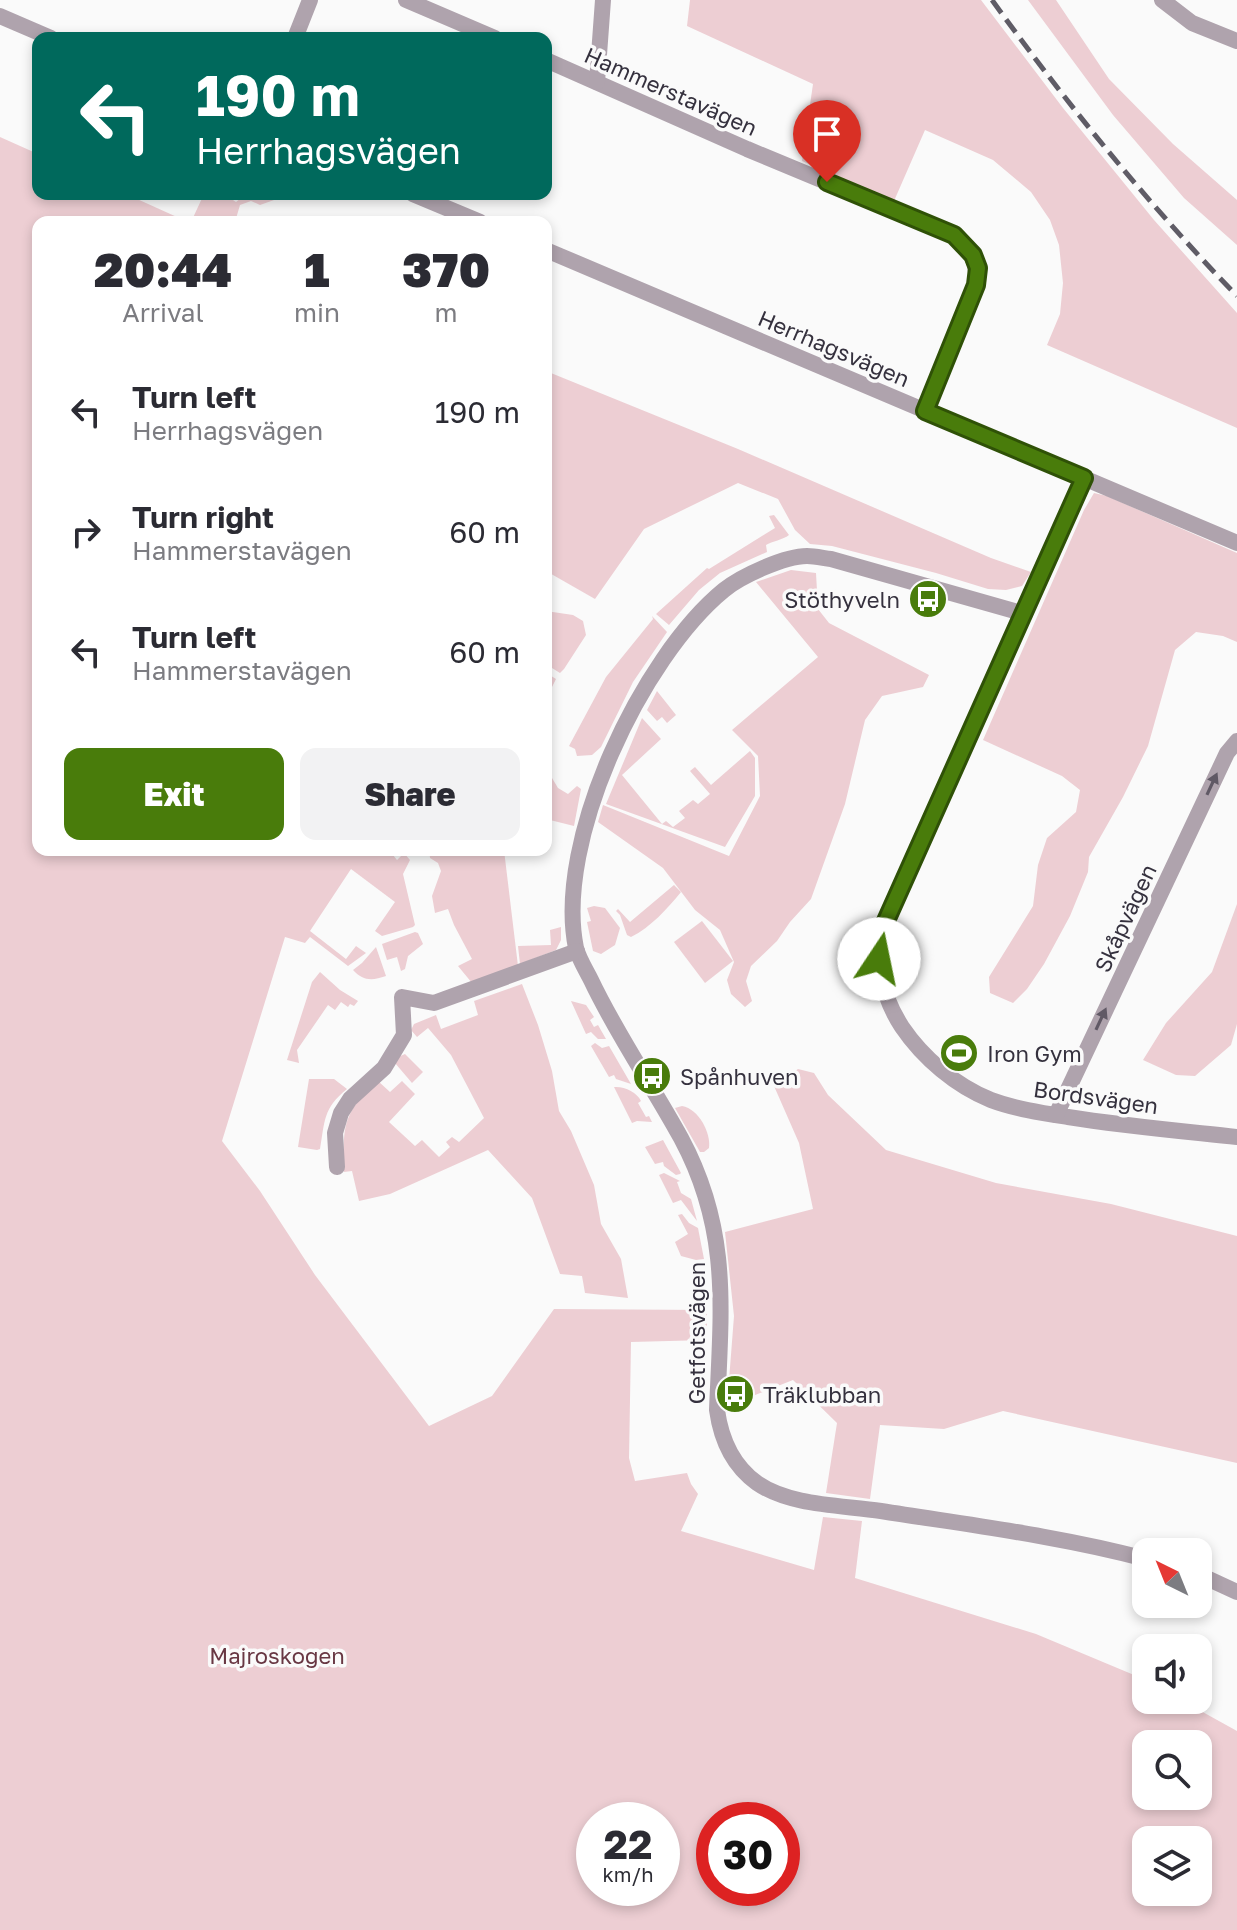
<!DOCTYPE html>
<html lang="en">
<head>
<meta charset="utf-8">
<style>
  body { margin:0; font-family:"Golos Text",sans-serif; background:#f2f2f3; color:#2b2b33; height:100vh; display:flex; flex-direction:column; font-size:30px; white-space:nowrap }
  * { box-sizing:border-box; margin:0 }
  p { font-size:26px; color:#7c7c81 }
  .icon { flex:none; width:44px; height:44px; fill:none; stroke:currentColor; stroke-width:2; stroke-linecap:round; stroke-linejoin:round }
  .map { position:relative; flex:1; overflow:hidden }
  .details { position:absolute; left:32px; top:216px; width:520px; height:640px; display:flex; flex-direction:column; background:#fff; border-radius:16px; box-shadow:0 4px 12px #0003 }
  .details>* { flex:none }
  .top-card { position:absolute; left:32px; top:32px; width:520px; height:168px; border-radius:16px; box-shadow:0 4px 12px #0003; background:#00695c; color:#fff; overflow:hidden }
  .needle { width:52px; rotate:317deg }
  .controls { position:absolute; left:1132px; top:1538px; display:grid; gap:16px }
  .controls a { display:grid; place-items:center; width:80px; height:80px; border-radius:16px; background:#fff; box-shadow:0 4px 12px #0003; font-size:40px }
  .speed { position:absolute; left:576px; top:1802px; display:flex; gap:16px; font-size:40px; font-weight:700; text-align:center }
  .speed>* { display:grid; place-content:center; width:104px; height:104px; border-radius:50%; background:#fff; box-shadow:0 4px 12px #0003; line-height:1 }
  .speed small { font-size:20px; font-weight:400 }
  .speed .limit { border:12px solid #d22; background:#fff; color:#111 }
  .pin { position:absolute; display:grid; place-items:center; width:68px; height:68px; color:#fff; margin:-82px -34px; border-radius:50% 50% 50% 0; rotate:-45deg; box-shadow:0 0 8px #0007 }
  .pin .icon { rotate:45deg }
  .me { position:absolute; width:88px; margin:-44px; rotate:11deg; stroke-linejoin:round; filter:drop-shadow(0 0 6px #0008) }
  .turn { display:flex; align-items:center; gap:28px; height:168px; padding:0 32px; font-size:36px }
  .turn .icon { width:104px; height:104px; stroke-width:2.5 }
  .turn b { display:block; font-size:56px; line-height:68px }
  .eta { display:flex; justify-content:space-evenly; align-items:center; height:136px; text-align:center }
  .eta b { font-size:48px; font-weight:800; line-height:56px }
  .cta { display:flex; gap:16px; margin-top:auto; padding:16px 32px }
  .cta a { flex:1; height:92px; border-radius:16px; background:#497c0b; color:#fff; font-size:32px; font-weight:800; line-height:92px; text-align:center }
  .cta a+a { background:#f2f2f3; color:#2b2b33 }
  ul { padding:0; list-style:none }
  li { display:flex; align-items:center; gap:24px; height:120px; padding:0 32px }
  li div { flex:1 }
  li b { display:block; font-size:30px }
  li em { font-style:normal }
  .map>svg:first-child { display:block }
</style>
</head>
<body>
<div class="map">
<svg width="1237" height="1930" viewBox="0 0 1237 1930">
  <rect width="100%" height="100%" fill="#fafafa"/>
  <!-- green -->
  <g fill="#edced3" fill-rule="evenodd">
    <polygon points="690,0 981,0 1063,108 1154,220 1237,313 1237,428 1047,345 1060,314 1063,283 1059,245 1050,220 1031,192 993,160 925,130 894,201 802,161 813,84 687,26"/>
    <polygon points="1028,0 1056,0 1109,79 1173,144 1237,200 1237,245 1184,198 1113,115"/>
    <path d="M0,137L38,154V194H126L188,222H38V850H389L397,860L404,853L410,860L403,874L415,925L413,927L382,936L375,931L395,902L351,869L310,931L346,959L356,946L366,953L348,966L310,937L305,943L285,937L222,1141L260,1191L315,1275L429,1426L492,1396L554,1309L707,1310V1340L631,1342L629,1458L635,1481L687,1473L691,1484L698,1494L681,1531L814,1570L823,1517L862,1521L855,1578L1036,1634L1146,1680V1700H1181L1237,1731V1930H0ZM1146,1744H1198V1796H1146ZM594,1820H662V1888H594ZM714,1820H782V1888H714ZM1146,1840H1198V1892H1146Z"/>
    <polygon points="204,194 224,194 236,202 246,194 291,194 260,205 251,201 240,205 235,222 191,222"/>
    <polygon points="546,371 738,449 991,558 1031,572 1022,586 1006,590 988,589 936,573 832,546 810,544 795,530 778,499 738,483 644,529 595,599 546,571"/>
    <polygon points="1094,493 1107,496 1237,553 1237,642 1223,636 1196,632 1175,650 1148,746 1123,797 1089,857 1088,872 1070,916 1044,964 1027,989 1013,1003 990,993 989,977 1033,906 1038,865 1047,838 1076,812 1080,790 1062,776 983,740 1084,510"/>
    <path d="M774,515L789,535C783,540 772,541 766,545L767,552L720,573L699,590L669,625L656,614L707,568L709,569L775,528L769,516Z"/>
    <polygon points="791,570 816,573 818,609 829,623 929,675 923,687 882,696 865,720 845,804 811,899 790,922 777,941 751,966 746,981 752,1001 745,1007 731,994 727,980 734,962 720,930 695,910 663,868 598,822 603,805 729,856 760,796 758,756 732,730 818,657 756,582"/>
    <polygon points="546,611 573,615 583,621 586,635 564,669 560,673 552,668 548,674 556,679 550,691 546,692"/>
    <polygon points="652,616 667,632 633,682 601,747 592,755 577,756 575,749 569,746 606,677 653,619"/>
    <polygon points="657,691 676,715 667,723 662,717 657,721 647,710"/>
    <polygon points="642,718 661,739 622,775 662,824 666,821 673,827 685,818 679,811 693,800 698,804 710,794 690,771 695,767 711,785 750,751 755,758 755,796 725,847 606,804"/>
    <polygon points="546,776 552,778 558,788 568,794 577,786 581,789 574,826 546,819"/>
    <polygon points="429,850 504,850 518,966 472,983 458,966 472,959 454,925 448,909 435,913 432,896 441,871 438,863 430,858"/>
    <path d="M674,885L681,892C667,909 651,927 631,937L627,935L620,915L616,911L618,909L630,922Z"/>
    <polygon points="1237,904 1237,1024 1231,1045 1195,1076 1176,1075 1143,1060 1166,1023 1212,972"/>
    <polygon points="594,906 605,908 620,928 615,945 601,954 593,951 587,922 591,921 587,908"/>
    <polygon points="702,921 733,961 705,983 674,942"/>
    <polygon points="561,927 561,940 556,950 520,964 518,946 551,945 550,930"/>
    <polygon points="415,932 418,933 423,944 408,956 405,969 401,971 397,957 387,960 382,944"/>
    <path d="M376,947L386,976C372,981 363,981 353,970L362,963Z"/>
    <polygon points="320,972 340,990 358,1001 354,1006 350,1004 348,1007 341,1002 335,1010 328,1005 297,1050 299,1063 287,1060 312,982"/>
    <path d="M522,984L538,1025L552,1071L559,1111L571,1131L594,1185L601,1224L621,1259L628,1298L585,1293L582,1276L560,1274L532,1198L488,1150L390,1194L359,1201L352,1171L344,1172C343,1126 342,1113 378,1081L390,1092L402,1081L415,1094L389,1122L415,1146L422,1140L439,1157L450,1147L446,1142L452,1137L459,1142L484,1118L451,1055L428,1028L417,1037L411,1030L414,1024L436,1015L441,1029L478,1015L474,1001Z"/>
    <polygon points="571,1001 586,1005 594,1017 590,1020 594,1027 598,1025 606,1039 598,1039 591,1032 586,1034"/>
    <polygon points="595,1043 602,1048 609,1046 631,1084 616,1079 614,1075 609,1077 591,1046"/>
    <polygon points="405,1054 423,1072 412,1083 395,1063 398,1057"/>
    <polygon points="798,1069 814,1073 828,1095 886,1150 996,1183 1111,1204 1237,1236 1237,1463 1003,1411 944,1429 880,1425 870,1499 826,1493 837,1423 793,1380 727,1406 734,1316 725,1232 813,1209 799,1143 774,1086"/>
    <path d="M309,1079H334L347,1089C323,1108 325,1121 320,1149L317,1150L298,1147Z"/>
    <path d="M614,1087C624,1086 637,1092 641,1101L638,1103L646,1117L649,1116L652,1122L637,1121L632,1123Z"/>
    <path d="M682,1106C699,1109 711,1133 709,1148L704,1152H700L675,1108Z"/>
    <polygon points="663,1140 681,1173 680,1174 676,1175 664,1166 663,1162 655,1164 645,1147"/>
    <polygon points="664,1173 680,1181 677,1182 681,1193 691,1199 697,1221 681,1200 673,1203 659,1175"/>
    <polygon points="682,1214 689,1223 698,1228 704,1259 696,1260 681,1256 675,1242 688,1234 678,1215"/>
  </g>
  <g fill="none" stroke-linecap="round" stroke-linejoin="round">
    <!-- street -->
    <g stroke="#afa3ad" stroke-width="16">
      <polyline points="406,0 495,38"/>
      <polyline points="1162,0 1192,23 1237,41"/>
      <polyline points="0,16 51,38"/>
      <polyline points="295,38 310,0"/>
      <path d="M546,60L747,149L954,235C971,251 978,262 976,285L925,411"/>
      <polyline points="597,82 603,0"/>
      <polyline points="413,194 480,222"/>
      <polyline points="546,250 1237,543"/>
      <path d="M1084,478L885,923C876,962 880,993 902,1027C923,1058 956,1086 991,1100C1015,1109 1042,1113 1068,1117C1124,1126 1181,1131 1237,1137"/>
      <path d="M1025,614L831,559C823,558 815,556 807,556C785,556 741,576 724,590C642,657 554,841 576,948C579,959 586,970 591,980C617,1035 652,1085 681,1138C731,1231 721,1310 717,1410C721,1439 732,1465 757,1483C790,1506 842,1505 881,1511C969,1525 1060,1536 1146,1559"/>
      <polyline points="1056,1115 1227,753 1237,741"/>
      <polyline points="337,1167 335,1133 341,1113 350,1099 384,1068 404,1035 402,997 434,1003 577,951"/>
      <polyline points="1198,1574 1237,1592"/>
    </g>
    <!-- rail -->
    <path stroke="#5f5c66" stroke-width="5" stroke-dasharray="16 8" stroke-linecap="butt" d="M992,0C1067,104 1148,204 1237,296"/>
  </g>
  <!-- one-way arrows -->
  <defs><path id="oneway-solid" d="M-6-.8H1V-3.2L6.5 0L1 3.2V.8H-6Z" transform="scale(2)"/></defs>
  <g fill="#605965">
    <use href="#oneway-solid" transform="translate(1212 784) rotate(-65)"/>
    <use href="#oneway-solid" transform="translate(1101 1019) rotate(-65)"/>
  </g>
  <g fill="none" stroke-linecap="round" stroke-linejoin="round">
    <!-- route casing -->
    <g stroke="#2f5107" stroke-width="20">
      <polyline id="route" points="827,182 954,235 973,255 978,268 976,285 925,411 1084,478 885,923 879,959"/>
    </g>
    <!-- route -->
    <use href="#route" stroke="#497c0b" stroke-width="14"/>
  </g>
  <!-- icons -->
  <defs>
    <g id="bus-disc" transform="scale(2)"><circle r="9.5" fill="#497c0b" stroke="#fafafa"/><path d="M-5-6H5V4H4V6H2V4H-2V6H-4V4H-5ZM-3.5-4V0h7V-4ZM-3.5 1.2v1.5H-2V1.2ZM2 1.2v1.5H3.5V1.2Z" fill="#fff"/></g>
    <g id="stadium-disc" transform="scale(2)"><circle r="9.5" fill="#497c0b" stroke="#fafafa"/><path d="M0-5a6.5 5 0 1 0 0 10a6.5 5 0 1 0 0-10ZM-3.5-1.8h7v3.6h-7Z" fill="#fff"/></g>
  </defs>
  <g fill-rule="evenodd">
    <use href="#bus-disc" x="928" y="599"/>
    <use href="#stadium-disc" x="959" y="1053"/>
    <use href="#bus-disc" x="652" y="1076"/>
    <use href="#bus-disc" x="735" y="1394"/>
  </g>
  <g text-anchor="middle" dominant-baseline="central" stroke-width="7" stroke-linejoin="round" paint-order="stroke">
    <!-- street labels -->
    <g font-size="22" fill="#35313e" stroke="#fafafa">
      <text transform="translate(671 91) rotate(24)">Hammerstavägen</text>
      <text transform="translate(834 348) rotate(23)">Herrhagsvägen</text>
      <text transform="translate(1125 918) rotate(-65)">Skåpvägen</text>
      <text transform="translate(1096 1097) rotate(8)">Bordsvägen</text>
      <text transform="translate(696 1333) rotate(-90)">Getfotsvägen</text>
    </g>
    <!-- poi labels -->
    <g font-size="22" fill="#35313e" stroke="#fafafa" text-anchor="start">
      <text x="900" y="599" text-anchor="end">Stöthyveln</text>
      <text x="987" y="1053">Iron Gym</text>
      <text x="680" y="1076">Spånhuven</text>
      <text x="763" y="1394">Träklubban</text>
    </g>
    <!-- park labels -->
    <g font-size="22" fill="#683743" stroke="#fafafa">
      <text x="277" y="1655">Majroskogen</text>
    </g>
  </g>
</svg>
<div class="controls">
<a><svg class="needle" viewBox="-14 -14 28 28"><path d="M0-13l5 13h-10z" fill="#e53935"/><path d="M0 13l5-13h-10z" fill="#7c7c81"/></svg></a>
<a><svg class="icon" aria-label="sound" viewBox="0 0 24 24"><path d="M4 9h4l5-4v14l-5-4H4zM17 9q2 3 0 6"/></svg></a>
<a><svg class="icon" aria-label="search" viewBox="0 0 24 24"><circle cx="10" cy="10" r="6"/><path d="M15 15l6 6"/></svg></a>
<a><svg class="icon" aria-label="layers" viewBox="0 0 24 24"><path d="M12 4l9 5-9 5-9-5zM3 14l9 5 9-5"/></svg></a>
</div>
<div class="speed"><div>22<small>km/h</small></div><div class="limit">30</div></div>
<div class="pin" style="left:827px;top:182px;background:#d93025"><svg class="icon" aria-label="arrive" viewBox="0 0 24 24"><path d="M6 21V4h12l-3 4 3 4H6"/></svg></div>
<svg class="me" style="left:879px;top:959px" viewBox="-20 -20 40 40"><circle r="19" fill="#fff"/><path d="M0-13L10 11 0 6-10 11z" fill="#497c0b"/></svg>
<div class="top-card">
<div class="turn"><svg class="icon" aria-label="left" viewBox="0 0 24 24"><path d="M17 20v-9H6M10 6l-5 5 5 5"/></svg><div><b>190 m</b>Herrhagsvägen</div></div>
</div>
<section class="details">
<div class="eta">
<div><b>20:44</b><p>Arrival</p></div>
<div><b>1</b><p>min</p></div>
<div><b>370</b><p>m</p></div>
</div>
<ul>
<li><svg class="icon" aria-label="left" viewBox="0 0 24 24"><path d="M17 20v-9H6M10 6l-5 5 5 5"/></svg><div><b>Turn left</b><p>Herrhagsvägen</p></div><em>190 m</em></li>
<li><svg class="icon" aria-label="right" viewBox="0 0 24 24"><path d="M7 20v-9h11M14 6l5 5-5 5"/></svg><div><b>Turn right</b><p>Hammerstavägen</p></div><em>60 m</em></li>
<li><svg class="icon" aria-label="left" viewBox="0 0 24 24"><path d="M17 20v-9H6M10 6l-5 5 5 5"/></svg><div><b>Turn left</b><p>Hammerstavägen</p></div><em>60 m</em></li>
</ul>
<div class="cta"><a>Exit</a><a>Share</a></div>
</section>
</div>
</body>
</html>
